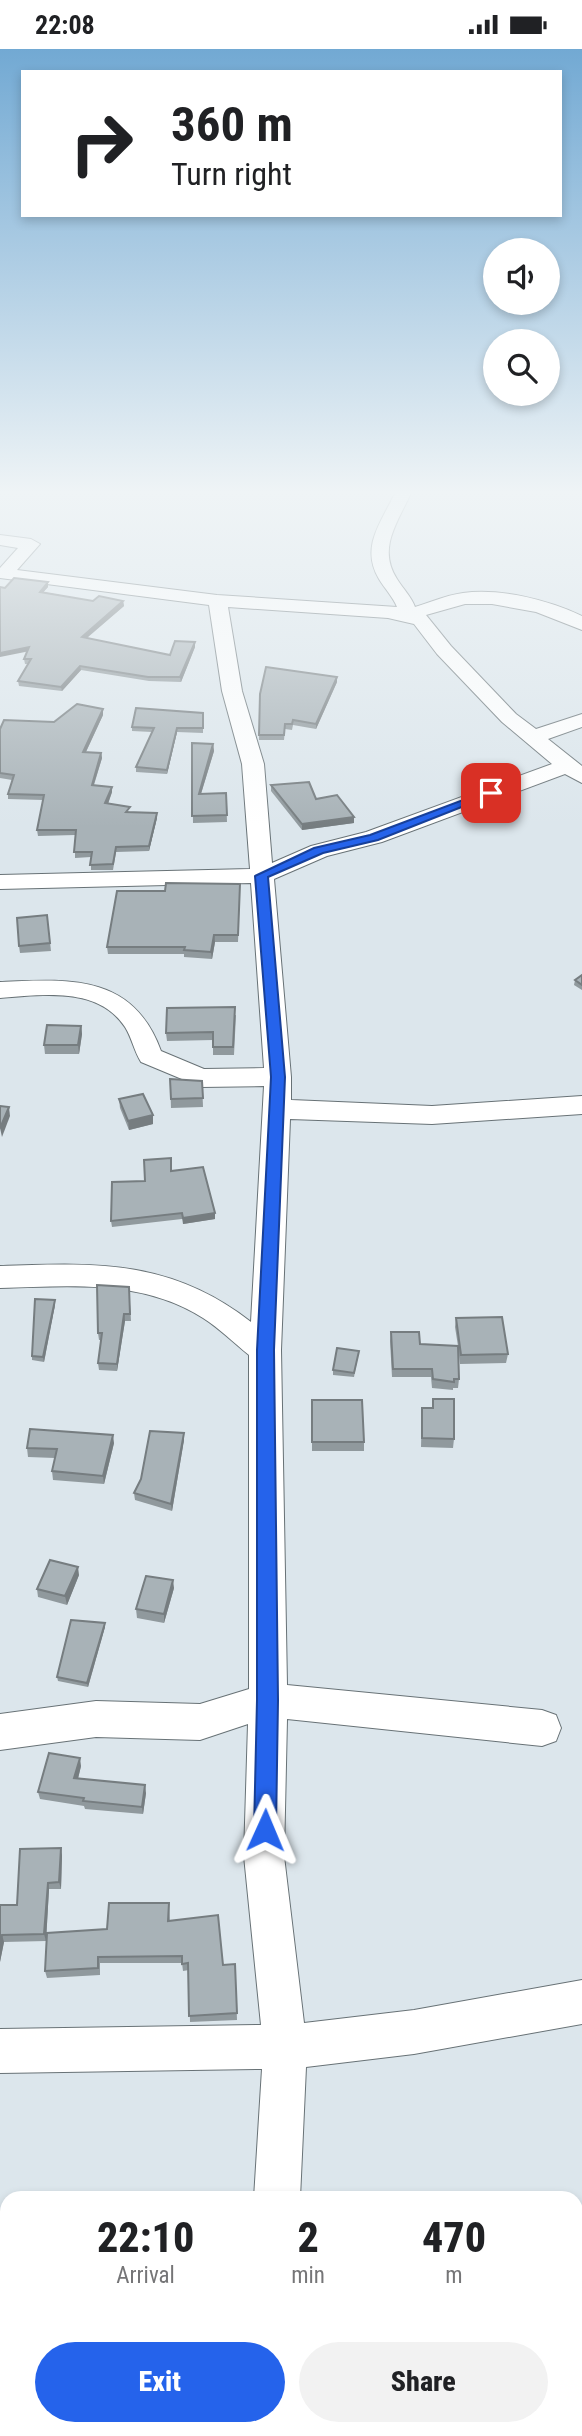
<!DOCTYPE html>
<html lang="en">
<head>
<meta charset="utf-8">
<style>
  body { margin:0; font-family:"Roboto Condensed",sans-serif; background:#f2f2f2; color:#202124; height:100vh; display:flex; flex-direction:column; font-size:26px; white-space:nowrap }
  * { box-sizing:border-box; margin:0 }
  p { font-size:23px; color:#757577 }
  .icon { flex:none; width:38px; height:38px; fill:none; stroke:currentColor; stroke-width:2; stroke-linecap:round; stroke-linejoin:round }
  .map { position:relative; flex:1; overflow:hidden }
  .side { position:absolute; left:0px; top:2142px; width:583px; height:245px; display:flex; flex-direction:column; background:#fff; border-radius:21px 21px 0 0; box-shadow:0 4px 10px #0003 }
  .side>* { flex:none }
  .top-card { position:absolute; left:21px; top:21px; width:541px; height:147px; border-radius:0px; box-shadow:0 4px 10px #0003; background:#fff; color:#202124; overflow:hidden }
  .fabs { position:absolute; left:483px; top:189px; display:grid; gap:14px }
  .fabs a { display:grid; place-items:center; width:77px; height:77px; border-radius:50%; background:#fff; box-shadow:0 4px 10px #0003; font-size:35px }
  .pin { position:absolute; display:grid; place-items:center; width:60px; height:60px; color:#fff; margin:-30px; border-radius:14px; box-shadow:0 4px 10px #0006 }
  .me { position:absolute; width:77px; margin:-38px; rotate:1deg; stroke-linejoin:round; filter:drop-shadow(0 0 5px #0008) }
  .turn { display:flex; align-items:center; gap:24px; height:147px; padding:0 35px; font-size:32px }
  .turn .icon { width:91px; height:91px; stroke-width:2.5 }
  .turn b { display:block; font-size:49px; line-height:60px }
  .eta { display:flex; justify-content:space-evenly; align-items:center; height:119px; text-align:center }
  .eta b { font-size:42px; font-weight:800; line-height:49px }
  .primary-button { display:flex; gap:14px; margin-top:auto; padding:14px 35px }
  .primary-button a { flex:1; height:80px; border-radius:42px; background:#2563eb; color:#fff; font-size:28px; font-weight:800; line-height:80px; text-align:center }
  .primary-button a+a { background:#f2f2f2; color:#202124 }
  .status { display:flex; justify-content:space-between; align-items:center; height:49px; padding:0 35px; background:#fff; direction:ltr }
  .status svg { height:19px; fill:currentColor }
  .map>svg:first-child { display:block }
</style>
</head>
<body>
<div class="status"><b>22:08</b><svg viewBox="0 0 49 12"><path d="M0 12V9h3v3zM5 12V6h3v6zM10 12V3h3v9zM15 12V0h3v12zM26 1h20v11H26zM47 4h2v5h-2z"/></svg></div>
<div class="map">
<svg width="582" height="2387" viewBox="0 0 582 2387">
  <rect width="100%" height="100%" fill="#dce6ec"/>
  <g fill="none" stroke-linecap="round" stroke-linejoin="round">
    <!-- minor casing -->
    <g stroke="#687276" stroke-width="2">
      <g id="minor">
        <path d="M395,444H411C398,473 377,499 397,530C403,540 411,547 415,558C431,553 447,546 463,544C500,539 549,551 582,567V581L536,563L492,555H465L426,566L451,597L516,665L536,680L582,665V678L548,690L582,717V734L565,725L382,793L327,807L274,830L291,1028V1051L432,1057L582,1047V1065L432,1075L290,1070L281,1301L287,1636L542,1661L556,1666L561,1679L556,1692L542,1697L287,1670L284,1807L304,1974L414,1961L582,1931V1975L414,2005L306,2018L300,2149H254L262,2020L0,2024V1980L261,1976L244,1807L248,1675L200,1691L96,1688L0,1701V1665L96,1652L200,1655L249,1640V1306C234,1294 219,1279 203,1269C142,1230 69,1237 0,1239V1217C97,1214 170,1210 251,1273L264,1037L201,1038L141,1013C134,1002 132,989 125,978C98,937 42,946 0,949V933C70,930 133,925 161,1002L204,1020L264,1019L251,834L0,840V826L250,820L242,715L222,642L209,556L0,529V519L18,499L0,496V486L31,490L40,495L17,521L217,546L397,558C393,548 385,540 379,530C360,498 381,474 395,444ZM228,558L388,569L414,575L437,605L502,673L552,715L366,783L311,797L272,814L264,715L242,642Z"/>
        <polygon points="240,2380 290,2380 289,2387 239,2387"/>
      </g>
    </g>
    <!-- minor -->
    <use href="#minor" fill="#fff" fill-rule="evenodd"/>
  </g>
  <!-- wall -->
  <g fill="#90999d">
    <polygon points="48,538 43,543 93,552 123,552 124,557 87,589 170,606 195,593 195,598 181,633 149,632 81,621 62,642 19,637 18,632 29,615 25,615 24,610 27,603 5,539"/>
    <polygon points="337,633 316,680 293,676 292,681 285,680 284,691 259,691 260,645"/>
    <polygon points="203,664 203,684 177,683 167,725 136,723 136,718 152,683 132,682 132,678"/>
    <polygon points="103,666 86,703 101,704 102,709 94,736 112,738 112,743 108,755 130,763 157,764 157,769 149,802 116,803 113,821 91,821 91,808 75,809 75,786 38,787 37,781 43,751 8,750 8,745 12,731 0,729 0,680"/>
    <polygon points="192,694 213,695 214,702 201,745 226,744 227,773 193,774"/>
    <polygon points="271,736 316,750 354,768 354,774 302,781 271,742"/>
    <polygon points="240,842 238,893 215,893 212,910 184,908 184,905 108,905 107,898"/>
    <polygon points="47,866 51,902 20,904 19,897"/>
    <polygon points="582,926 582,941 574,936 575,931"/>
    <polygon points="236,966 234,1006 213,1006 213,991 167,992 166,984"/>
    <polygon points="81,977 82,985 79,1005 45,1005 44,996"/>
    <polygon points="170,1030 202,1032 203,1058 171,1059"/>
    <polygon points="119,1050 153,1075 129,1081 120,1059"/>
    <polygon points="171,1122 215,1170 183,1175 182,1170 112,1178 111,1172 145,1132"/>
    <polygon points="129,1238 131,1272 125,1272 117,1322 99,1321 98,1314 101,1291 99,1291 98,1284"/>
    <polygon points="55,1256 44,1313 32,1311 32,1307"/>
    <polygon points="456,1269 508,1305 506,1314 460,1315 458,1298 459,1330 458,1339 453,1339 453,1341 432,1339 431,1328 392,1328 390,1292 391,1283 420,1295 458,1297 455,1278"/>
    <polygon points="358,1307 354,1328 333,1326 333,1321"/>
    <polygon points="433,1350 454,1390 453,1399 421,1398 422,1359 432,1359"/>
    <polygon points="312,1351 364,1393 364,1402 312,1402"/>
    <polygon points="184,1384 184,1391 172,1462 135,1451 134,1444"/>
    <polygon points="114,1394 104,1435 53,1431 52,1422 55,1409 28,1408 27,1399"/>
    <polygon points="79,1526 67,1556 38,1548 37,1540"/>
    <polygon points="174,1539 164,1574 137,1569 136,1560"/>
    <polygon points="105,1574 105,1578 88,1638 58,1632 57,1628"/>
    <polygon points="81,1717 78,1730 146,1744 143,1765 85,1760 84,1757 40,1750 38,1743"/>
    <polygon points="62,1806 61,1840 49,1840 46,1892 4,1893 0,1913 0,1856 17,1856"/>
    <polygon points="169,1854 170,1872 223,1916 235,1915 237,1971 190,1973 189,1921 183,1922 182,1914 100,1914 100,1926 47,1929 45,1922 107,1880"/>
  </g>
  <!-- shaded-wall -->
  <g fill="#767d80">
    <polygon points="48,533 48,538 40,547 40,543"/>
    <polygon points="123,552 124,557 83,592 82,588"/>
    <polygon points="195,593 195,598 181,633 180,628"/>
    <polygon points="29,598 30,602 0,608 0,604"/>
    <polygon points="80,617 81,621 62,642 61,638"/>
    <polygon points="337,628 337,633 316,680 316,675"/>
    <polygon points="103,660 103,666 83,709 83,703"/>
    <polygon points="177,679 177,683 167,725 167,721"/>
    <polygon points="213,695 214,702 199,751 199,745"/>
    <polygon points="101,704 102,709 92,741 92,736"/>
    <polygon points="112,738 112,743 106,760 105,754"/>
    <polygon points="157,764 157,769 149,802 149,797"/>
    <polygon points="354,768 354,774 302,781 302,775"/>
    <polygon points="214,886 215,893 212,910 211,903"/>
    <polygon points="81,977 82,985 79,1005 78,996"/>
    <polygon points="9,1058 10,1067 2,1088 0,1079"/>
    <polygon points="153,1066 153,1075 129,1081 128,1072"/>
    <polygon points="215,1164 215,1170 183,1175 183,1169"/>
    <polygon points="55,1251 55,1256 44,1313 43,1308"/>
    <polygon points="124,1265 125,1272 117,1322 117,1315"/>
    <polygon points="184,1384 184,1391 172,1462 171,1455"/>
    <polygon points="113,1386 114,1394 104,1435 103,1427"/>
    <polygon points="78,1518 79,1526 67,1556 65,1547"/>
    <polygon points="173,1531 174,1539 164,1574 164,1565"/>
    <polygon points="105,1574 105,1578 88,1638 87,1634"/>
    <polygon points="80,1709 81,1717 76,1737 74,1729"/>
    <polygon points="145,1736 146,1744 143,1765 142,1758"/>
    <polygon points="61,1799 62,1806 61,1840 59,1833"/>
    <polygon points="48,1834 49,1840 46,1892 44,1885"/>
    <polygon points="2,1886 4,1893 0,1913 0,1895"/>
  </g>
  <!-- building -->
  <g fill="#a8b2b7" stroke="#767d80" stroke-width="2">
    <polygon points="14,529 48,533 40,543 93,552 99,547 123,552 82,588 170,606 175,592 195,593 180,628 148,628 80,617 61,638 18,632 31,610 24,610 29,598 0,604 0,538 5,539"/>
    <polygon points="266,618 337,628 316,675 293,671 292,675 285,675 284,686 259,686 260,645"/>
    <polygon points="77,655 103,660 83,703 101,704 92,736 112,738 105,754 130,758 126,763 157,764 149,797 116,798 113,815 90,816 92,803 74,803 76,781 37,781 44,746 8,745 14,726 0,724 0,680 4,671 54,673"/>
    <polygon points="136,659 203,664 203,679 177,679 167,721 136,718 154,679 132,678"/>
    <polygon points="192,694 213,695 199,745 226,744 227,766 192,767"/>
    <polygon points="309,733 316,750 337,746 354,768 302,775 271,736"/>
    <polygon points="166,834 240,835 238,886 214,886 211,903 184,901 185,898 107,898 117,842 165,842"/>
    <polygon points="47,866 50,894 19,897 17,869"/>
    <polygon points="582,926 582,936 575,931"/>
    <polygon points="235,958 233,998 213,998 213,983 166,984 167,959"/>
    <polygon points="47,976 81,977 78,996 44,996"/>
    <polygon points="170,1030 202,1032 203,1049 171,1050"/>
    <polygon points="143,1045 153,1066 128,1072 119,1050"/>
    <polygon points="0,1057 9,1058 0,1079"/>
    <polygon points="171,1109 171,1122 203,1118 215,1164 183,1169 182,1164 111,1172 112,1133 145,1132 144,1111"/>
    <polygon points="97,1236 129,1238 130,1265 124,1265 117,1315 98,1314 102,1284 98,1284"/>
    <polygon points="35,1250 55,1251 43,1308 32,1307"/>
    <polygon points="502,1268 508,1305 461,1306 456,1269"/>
    <polygon points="391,1283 419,1283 420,1295 458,1297 459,1330 454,1330 454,1333 433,1330 432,1320 393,1320"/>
    <polygon points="337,1299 359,1302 354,1324 333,1321"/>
    <polygon points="433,1350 454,1350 454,1390 422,1389 422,1359 433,1359"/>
    <polygon points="312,1351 362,1351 364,1393 312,1393"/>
    <polygon points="30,1380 113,1386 103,1427 52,1422 57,1400 27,1399"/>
    <polygon points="150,1382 184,1384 171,1455 134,1444 141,1430"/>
    <polygon points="50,1511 78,1518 65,1547 37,1540"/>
    <polygon points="146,1527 173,1531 164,1565 136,1560"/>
    <polygon points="71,1571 105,1574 87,1634 57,1628"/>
    <polygon points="49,1704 80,1709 74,1729 145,1736 142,1758 83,1752 84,1749 38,1743"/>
    <polygon points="61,1799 59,1833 48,1834 44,1885 2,1886 0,1895 0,1856 17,1856 20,1800"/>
    <polygon points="109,1854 169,1854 168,1872 218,1866 223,1916 235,1915 237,1964 189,1967 188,1914 182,1915 182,1907 98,1908 98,1919 45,1922 47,1884 107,1880"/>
  </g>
  <!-- sky -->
  <linearGradient id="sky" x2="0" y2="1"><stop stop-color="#72a9d3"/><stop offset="0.57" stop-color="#eff4f6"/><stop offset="1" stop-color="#eff4f6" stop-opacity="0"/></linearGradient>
  <rect width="582" height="778" fill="url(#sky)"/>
  <!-- route -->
  <polygon fill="#2563eb" stroke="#184099" stroke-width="2" points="487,742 497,744 378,791 323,804 268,828 285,1028 274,1301 278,1651 276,1781 272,1789 265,1792 257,1789 254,1781 257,1651 257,1301 271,1028 255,827 314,799 370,786"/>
</svg>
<div class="fabs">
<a><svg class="icon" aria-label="sound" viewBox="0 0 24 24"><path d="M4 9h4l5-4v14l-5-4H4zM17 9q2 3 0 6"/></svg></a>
<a><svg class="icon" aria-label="search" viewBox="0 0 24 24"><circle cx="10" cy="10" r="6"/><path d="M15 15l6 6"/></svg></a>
</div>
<div class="pin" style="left:491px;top:744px;background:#d93025"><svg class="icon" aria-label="arrive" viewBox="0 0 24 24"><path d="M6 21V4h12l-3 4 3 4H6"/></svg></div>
<svg class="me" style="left:265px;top:1781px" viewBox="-20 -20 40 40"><path d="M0-17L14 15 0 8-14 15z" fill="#2563eb" stroke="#fff" stroke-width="4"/></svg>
<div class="top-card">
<div class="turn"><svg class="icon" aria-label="right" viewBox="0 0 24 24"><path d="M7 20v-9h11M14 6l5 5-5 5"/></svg><div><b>360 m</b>Turn right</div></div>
</div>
<section class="side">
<div class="eta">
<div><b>22:10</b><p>Arrival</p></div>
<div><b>2</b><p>min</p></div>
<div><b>470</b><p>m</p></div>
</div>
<div class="primary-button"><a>Exit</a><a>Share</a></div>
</section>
</div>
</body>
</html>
